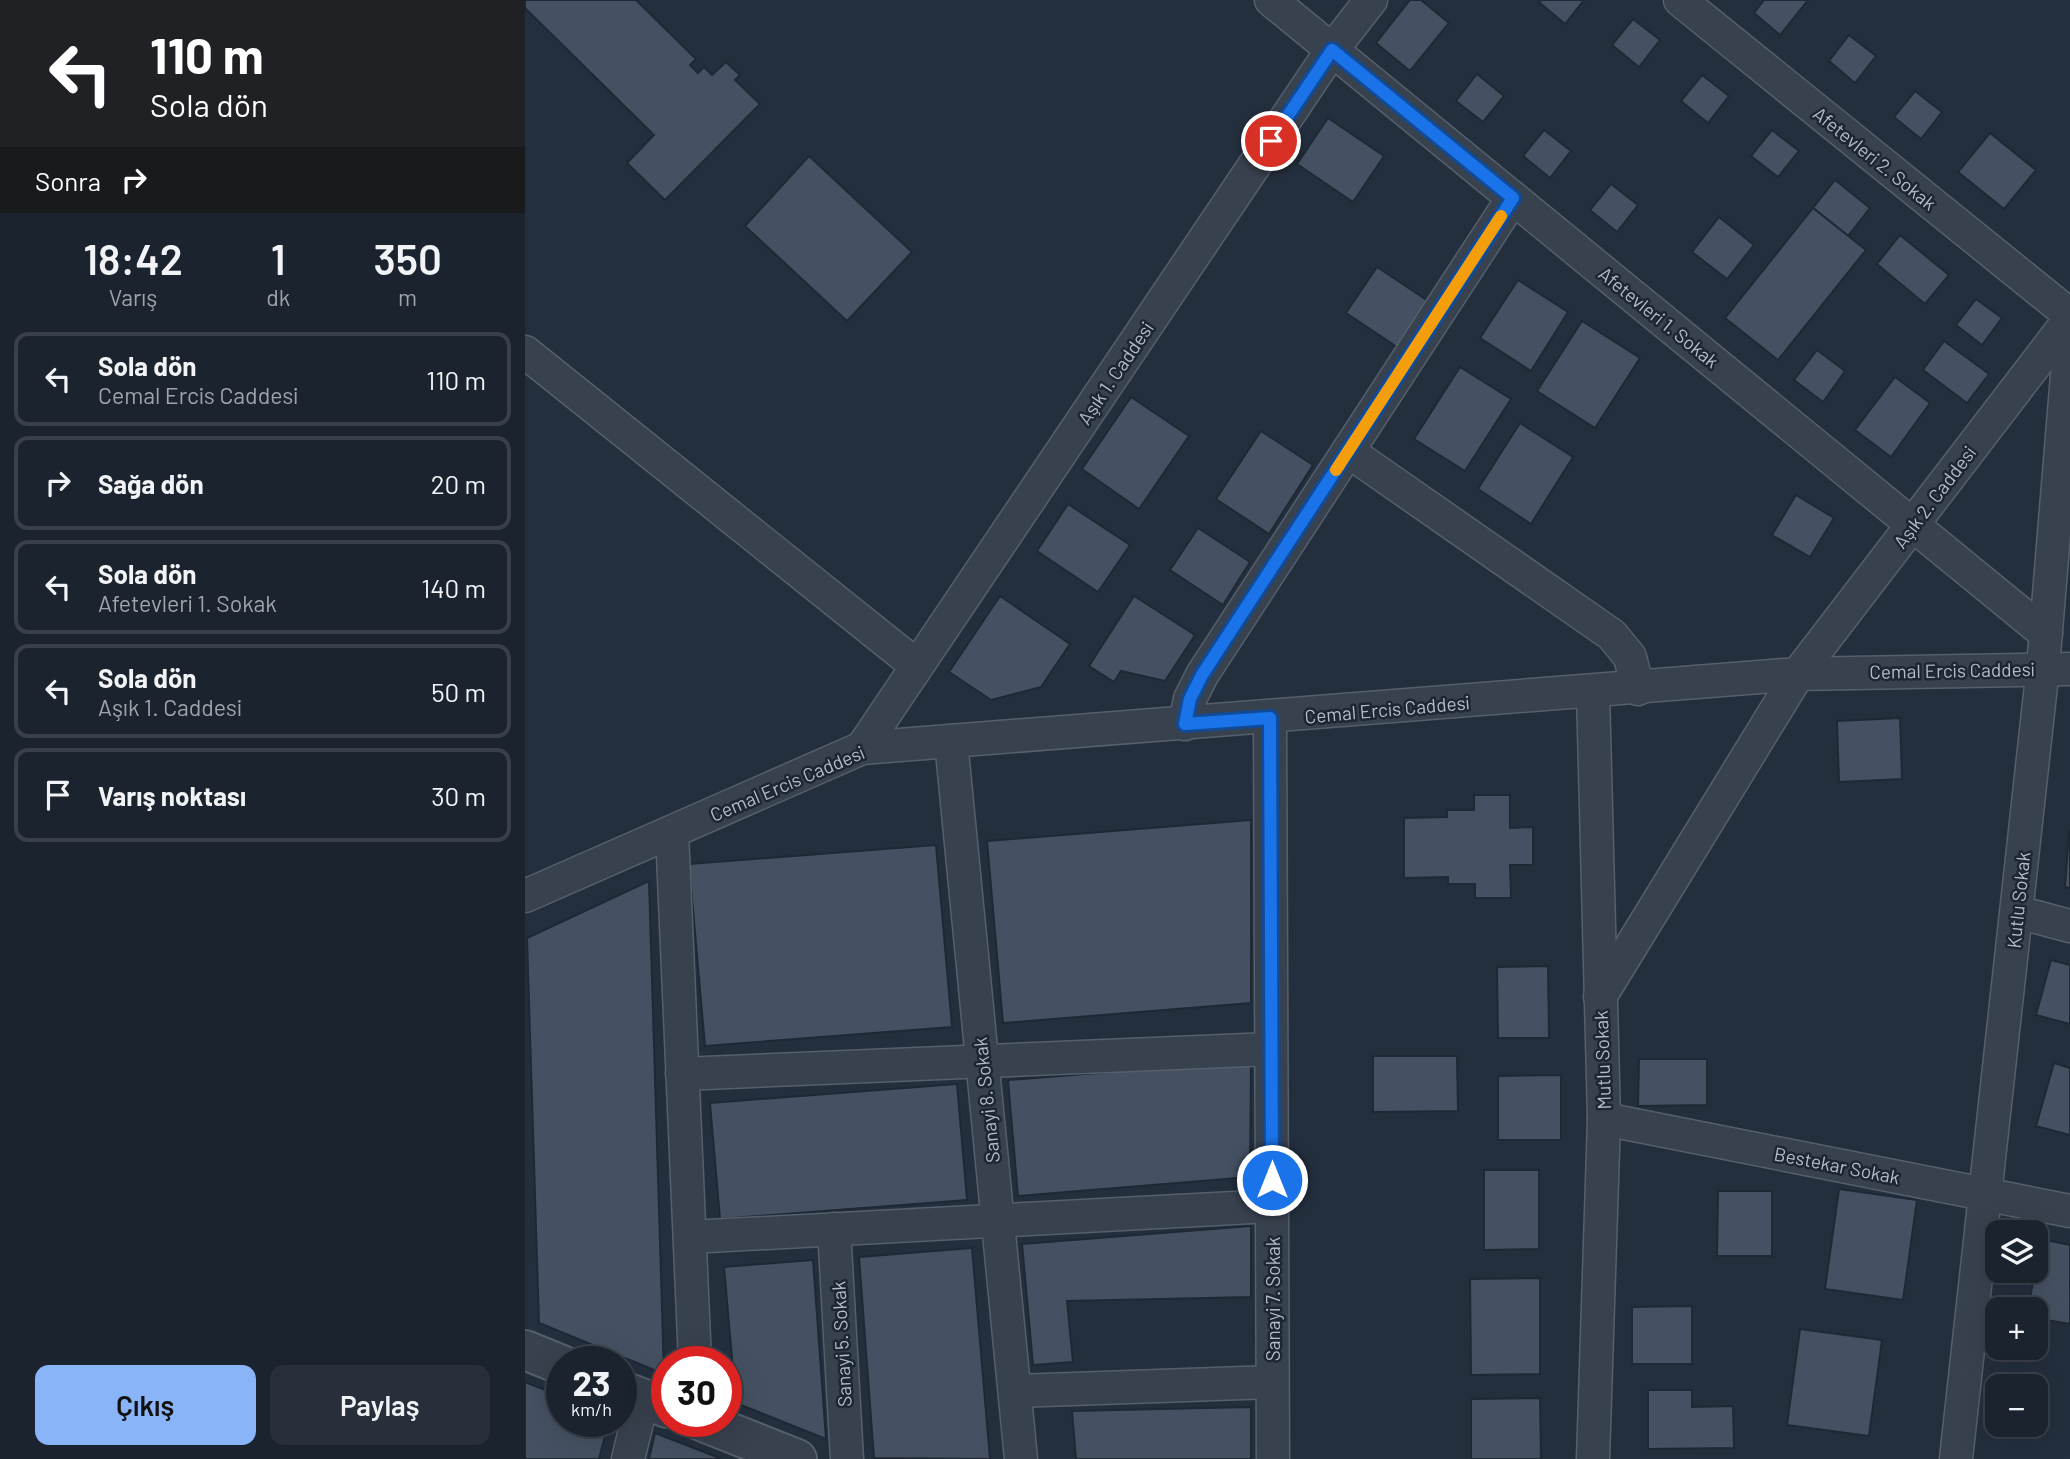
<!DOCTYPE html>
<html lang="tr">
<head>
<meta charset="utf-8">
<style>
  body { margin:0; font-family:Barlow,sans-serif; background:#282f3a; color:#f1f3f6; height:100vh; display:flex; flex-direction:column; font-size:26px; white-space:nowrap }
  * { box-sizing:border-box; margin:0 }
  p { font-size:23px; color:#a0a4aa }
  .icon { flex:none; width:38px; height:38px; fill:none; stroke:currentColor; stroke-width:2; stroke-linecap:round; stroke-linejoin:round }
  .map { position:relative; flex:1; overflow:hidden }
  .side { display:flex; flex-direction:column; background:#1b232e; width:525px }
  .side>* { flex:none }
  .banner { background:#202124; color:#fff; overflow:hidden }
  .fabs { position:absolute; left:1460px; top:1220px; display:grid; gap:14px }
  .fabs a { display:grid; place-items:center; width:63px; height:63px; border-radius:14px; background:#1b232e; box-shadow:0 7px 28px #0002,0 0 0 2px #39404a; font-size:35px }
  .speed { position:absolute; left:21px; top:1346px; display:flex; gap:14px; font-size:35px; font-weight:700; text-align:center }
  .speed>* { display:grid; place-content:center; width:91px; height:91px; border-radius:50%; background:#1b232e; box-shadow:0 7px 28px #0002,0 0 0 2px #39404a; line-height:1 }
  .speed small { font-size:18px; font-weight:400 }
  .speed .limit { border:10px solid #d22; background:#fff; color:#111 }
  .pin { position:absolute; display:grid; place-items:center; width:60px; height:60px; color:#fff; margin:-30px; border:4px solid #fff; border-radius:50%; box-shadow:0 2px 7px #0007 }
  .me { position:absolute; width:77px; margin:-38px; rotate:0deg; stroke-linejoin:round; filter:drop-shadow(0 0 5px #0008) }
  .turn { display:flex; align-items:center; gap:24px; height:147px; padding:0 35px; font-size:32px }
  .turn .icon { width:91px; height:91px; stroke-width:2.5 }
  .turn b { display:block; font-size:49px; line-height:60px }
  .then { display:flex; align-items:center; height:66px; padding:0 35px; background:#0003; gap:14px; font-size:26px }
  .eta { display:flex; justify-content:space-evenly; align-items:center; height:119px; text-align:center }
  .eta b { font-size:42px; font-weight:600; line-height:49px }
  .button { display:flex; gap:14px; margin-top:auto; padding:14px 35px }
  .button a { flex:1; height:80px; border-radius:14px; background:#8ab4f8; color:#111; font-size:28px; font-weight:600; line-height:80px; text-align:center }
  .button a+a { background:#282f3a; color:#f1f3f6 }
  ul { padding:0; list-style:none }
  li { display:flex; align-items:center; gap:21px; height:94px; margin:0 14px 10px; padding:0 21px; border:4px solid #39404a; border-radius:14px }
  li div { flex:1 }
  li b { display:block; font-size:26px }
  li em { font-style:normal }
  main { display:flex; flex:1; min-height:0 }
  .map>svg:first-child { display:block }
</style>
</head>
<body>
<main>
<section class="side">
<div class="banner">
<div class="turn"><svg class="icon" aria-label="left" viewBox="0 0 24 24"><path d="M17 20v-9H6M10 6l-5 5 5 5"/></svg><div><b>110 m</b>Sola dön</div></div>
<div class="then">Sonra<svg class="icon" aria-label="right" viewBox="0 0 24 24"><path d="M7 20v-9h11M14 6l5 5-5 5"/></svg></div>
</div>
<div class="eta">
<div><b>18:42</b><p>Varış</p></div>
<div><b>1</b><p>dk</p></div>
<div><b>350</b><p>m</p></div>
</div>
<ul>
<li><svg class="icon" aria-label="left" viewBox="0 0 24 24"><path d="M17 20v-9H6M10 6l-5 5 5 5"/></svg><div><b>Sola dön</b><p>Cemal Ercis Caddesi</p></div><em>110 m</em></li>
<li><svg class="icon" aria-label="right" viewBox="0 0 24 24"><path d="M7 20v-9h11M14 6l5 5-5 5"/></svg><div><b>Sağa dön</b></div><em>20 m</em></li>
<li><svg class="icon" aria-label="left" viewBox="0 0 24 24"><path d="M17 20v-9H6M10 6l-5 5 5 5"/></svg><div><b>Sola dön</b><p>Afetevleri 1. Sokak</p></div><em>140 m</em></li>
<li><svg class="icon" aria-label="left" viewBox="0 0 24 24"><path d="M17 20v-9H6M10 6l-5 5 5 5"/></svg><div><b>Sola dön</b><p>Aşık 1. Caddesi</p></div><em>50 m</em></li>
<li><svg class="icon" aria-label="arrive" viewBox="0 0 24 24"><path d="M6 21V4h12l-3 4 3 4H6"/></svg><div><b>Varış noktası</b></div><em>30 m</em></li>
</ul>
<div class="button"><a>Çıkış</a><a>Paylaş</a></div>
</section>
<div class="map">
<svg width="1545" height="1459" viewBox="0 0 1545 1459">
  <rect width="100%" height="100%" fill="#242f3e"/>
  <!-- building -->
  <g fill="#455162" stroke="#1f2835" stroke-width="2">
    <polygon points="0,0 111,0 171,59 165,65 173,73 179,67 187,75 201,62 215,75 210,80 235,104 140,200 102,163 129,135 0,8"/>
    <polygon points="885,0 896,0 924,23 885,71 851,43"/>
    <polygon points="1016,0 1059,0 1040,24 1014,2"/>
    <polygon points="1239,0 1283,0 1255,35 1229,13"/>
    <polygon points="1108,19 1135,40 1114,67 1087,45"/>
    <polygon points="1324,35 1351,56 1330,83 1304,61"/>
    <polygon points="952,74 979,96 958,122 931,101"/>
    <polygon points="1177,75 1204,96 1183,123 1156,101"/>
    <polygon points="1390,91 1417,112 1396,139 1369,117"/>
    <polygon points="803,118 859,156 828,202 772,164"/>
    <polygon points="1019,130 1046,151 1025,178 998,156"/>
    <polygon points="1247,130 1274,151 1253,177 1226,156"/>
    <polygon points="1465,133 1511,170 1479,209 1433,172"/>
    <polygon points="284,156 387,252 322,321 220,226"/>
    <polygon points="1310,180 1345,208 1323,236 1288,208"/>
    <polygon points="1086,184 1113,205 1092,232 1065,210"/>
    <polygon points="1288,208 1341,250 1253,360 1200,318"/>
    <polygon points="1194,217 1229,245 1202,279 1167,252"/>
    <polygon points="1375,235 1424,275 1400,304 1352,264"/>
    <polygon points="852,267 903,301 872,347 821,313"/>
    <polygon points="993,280 1043,312 1006,371 955,338"/>
    <polygon points="1451,299 1477,318 1457,345 1431,325"/>
    <polygon points="1057,321 1115,358 1070,428 1012,391"/>
    <polygon points="1419,341 1464,374 1442,403 1398,370"/>
    <polygon points="1292,350 1320,371 1298,402 1269,380"/>
    <polygon points="935,367 986,399 940,471 889,439"/>
    <polygon points="1370,377 1405,403 1366,457 1330,430"/>
    <polygon points="606,397 664,436 614,509 557,469"/>
    <polygon points="995,423 1048,457 1006,524 953,489"/>
    <polygon points="736,431 788,465 744,534 691,499"/>
    <polygon points="1271,495 1309,518 1285,557 1247,535"/>
    <polygon points="543,504 605,545 573,592 512,551"/>
    <polygon points="673,528 725,562 698,605 645,570"/>
    <polygon points="475,596 545,644 516,687 466,700 424,672"/>
    <polygon points="609,596 670,635 640,681 596,671 589,682 564,666"/>
    <polygon points="1375,718 1377,779 1314,782 1312,721"/>
    <polygon points="949,795 985,795 985,828 1008,827 1008,865 985,865 986,898 950,898 950,884 923,884 923,877 879,878 879,818 922,817 922,810 949,810"/>
    <polygon points="726,820 726,1003 478,1023 462,841"/>
    <polygon points="1544,831 1545,831 1545,888 1540,887"/>
    <polygon points="411,845 427,1027 180,1046 164,864"/>
    <polygon points="124,881 139,1374 14,1323 2,938"/>
    <polygon points="1526,960 1545,965 1545,1024 1511,1015"/>
    <polygon points="1023,966 1024,1038 973,1038 972,967"/>
    <polygon points="848,1056 932,1056 933,1111 848,1112"/>
    <polygon points="1114,1059 1182,1059 1182,1105 1113,1106"/>
    <polygon points="726,1061 725,1177 493,1196 483,1080"/>
    <polygon points="1529,1063 1545,1068 1545,1135 1511,1126"/>
    <polygon points="1036,1075 1036,1140 973,1140 973,1076"/>
    <polygon points="432,1084 442,1200 195,1219 185,1103"/>
    <polygon points="959,1170 1014,1170 1014,1249 959,1250"/>
    <polygon points="1314,1189 1392,1200 1378,1300 1300,1289"/>
    <polygon points="1193,1191 1247,1191 1247,1256 1192,1256"/>
    <polygon points="726,1226 726,1297 542,1301 548,1362 508,1365 497,1244"/>
    <polygon points="1516,1239 1545,1245 1545,1324 1510,1318 1510,1309 1503,1309"/>
    <polygon points="447,1248 465,1459 349,1458 334,1257"/>
    <polygon points="288,1260 301,1439 211,1403 199,1267"/>
    <polygon points="1015,1278 1015,1374 946,1375 945,1279"/>
    <polygon points="1167,1306 1167,1364 1107,1364 1107,1307"/>
    <polygon points="1275,1329 1357,1340 1344,1436 1262,1425"/>
    <polygon points="0,1382 37,1397 37,1421 84,1421 74,1459 0,1459"/>
    <polygon points="1123,1390 1167,1390 1167,1407 1208,1406 1209,1448 1123,1449"/>
    <polygon points="1015,1398 1016,1459 946,1459 946,1399"/>
    <polygon points="726,1407 726,1459 551,1459 547,1411"/>
    <polygon points="130,1433 197,1459 124,1459"/>
  </g>
  <g fill="none" stroke-linecap="round" stroke-linejoin="round">
    <!-- minor casing -->
    <g stroke="#565f6c" stroke-width="35">
      <g id="minor">
        <polyline points="746,0 1521,634"/>
        <polyline points="1155,0 1545,315"/>
        <polyline points="0,352 392,666"/>
        <polyline points="823,451 1087,635 1105,657 1113,689"/>
        <polyline points="1068,693 1079,1119 1068,1459"/>
        <polyline points="745,718 748,1459"/>
        <polyline points="660,724 665,699 677,675 988,198"/>
        <polyline points="426,741 496,1459"/>
        <polyline points="337,748 807,50 846,0"/>
        <polyline points="147,832 170,1362"/>
        <polyline points="0,896 337,748 1273,674 1545,669"/>
        <polyline points="1492,912 1545,926"/>
        <polyline points="1075,997 1273,674 1545,319"/>
        <polyline points="157,1074 746,1049"/>
        <polyline points="1079,1119 1545,1211"/>
        <polyline points="309,1229 322,1459"/>
        <polyline points="165,1237 747,1206"/>
        <polyline points="490,1391 747,1382"/>
        <polyline points="103,1459 118,1398"/>
        <polyline points="1431,1459 1518,667 1545,339"/>
      </g>
    </g>
    <!-- tertiary casing -->
    <g stroke="#565f6c" stroke-width="42">
      <g id="tertiary">
        <polyline points="0,1350 37,1365"/>
        <polyline points="96,1390 142,1408"/>
        <polyline points="176,1421 272,1459"/>
      </g>
    </g>
    <!-- minor -->
    <use href="#minor" stroke="#38414e" stroke-width="32"/>
    <!-- tertiary -->
    <use href="#tertiary" stroke="#38414e" stroke-width="38"/>
  </g>
  <g fill="none" stroke-linecap="round" stroke-linejoin="round">
    <!-- route casing -->
    <g stroke="#114b97" stroke-width="18">
      <polyline id="route" points="746,141 807,50 988,198 677,675 665,699 660,724 745,718 747,1180"/>
    </g>
    <!-- route -->
    <use href="#route" stroke="#1a73e8" stroke-width="12"/>
    <!-- slow -->
    <polyline stroke="#f59e0b" stroke-width="12" points="811,470 976,216"/>
  </g>
  <g text-anchor="middle" dominant-baseline="central" stroke-width="5" stroke-linejoin="round" paint-order="stroke">
    <!-- street labels -->
    <g font-size="19" fill="#b4bcc9" stroke="#1d2633">
      <text transform="translate(1350 158) rotate(39)">Afetevleri 2. Sokak</text>
      <text transform="translate(1134 317) rotate(39)">Afetevleri 1. Sokak</text>
      <text transform="translate(590 373) rotate(-56)">Aşık 1. Caddesi</text>
      <text transform="translate(1409 497) rotate(-53)">Aşık 2. Caddesi</text>
      <text transform="translate(1427 670) rotate(-1)">Cemal Ercis Caddesi</text>
      <text transform="translate(862 709) rotate(-5)">Cemal Ercis Caddesi</text>
      <text transform="translate(262 783) rotate(-23)">Cemal Ercis Caddesi</text>
      <text transform="translate(1493 900) rotate(-84)">Kutlu Sokak</text>
      <text transform="translate(1077 1060) rotate(-92)">Mutlu Sokak</text>
      <text transform="translate(461 1100) rotate(-96)">Sanayi 8. Sokak</text>
      <text transform="translate(1312 1165) rotate(11)">Bestekar Sokak</text>
      <text transform="translate(747 1299) rotate(-90)">Sanayi 7. Sokak</text>
      <text transform="translate(316 1344) rotate(-93)">Sanayi 5. Sokak</text>
    </g>
  </g>
</svg>
<div class="fabs">
<a><svg class="icon" aria-label="layers" viewBox="0 0 24 24"><path d="M12 4l9 5-9 5-9-5zM3 14l9 5 9-5"/></svg></a>
<a>+</a>
<a>−</a>
</div>
<div class="speed"><div>23<small>km/h</small></div><div class="limit">30</div></div>
<div class="pin" style="left:746px;top:141px;background:#d93025"><svg class="icon" aria-label="arrive" viewBox="0 0 24 24"><path d="M6 21V4h12l-3 4 3 4H6"/></svg></div>
<svg class="me" style="left:747px;top:1180px" viewBox="-20 -20 40 40"><circle r="17" fill="#1a73e8" stroke="#fff" stroke-width="3"/><path d="M0-11L8 9 0 5-8 9z" fill="#fff"/></svg>
</div>
</main>
</body>
</html>
